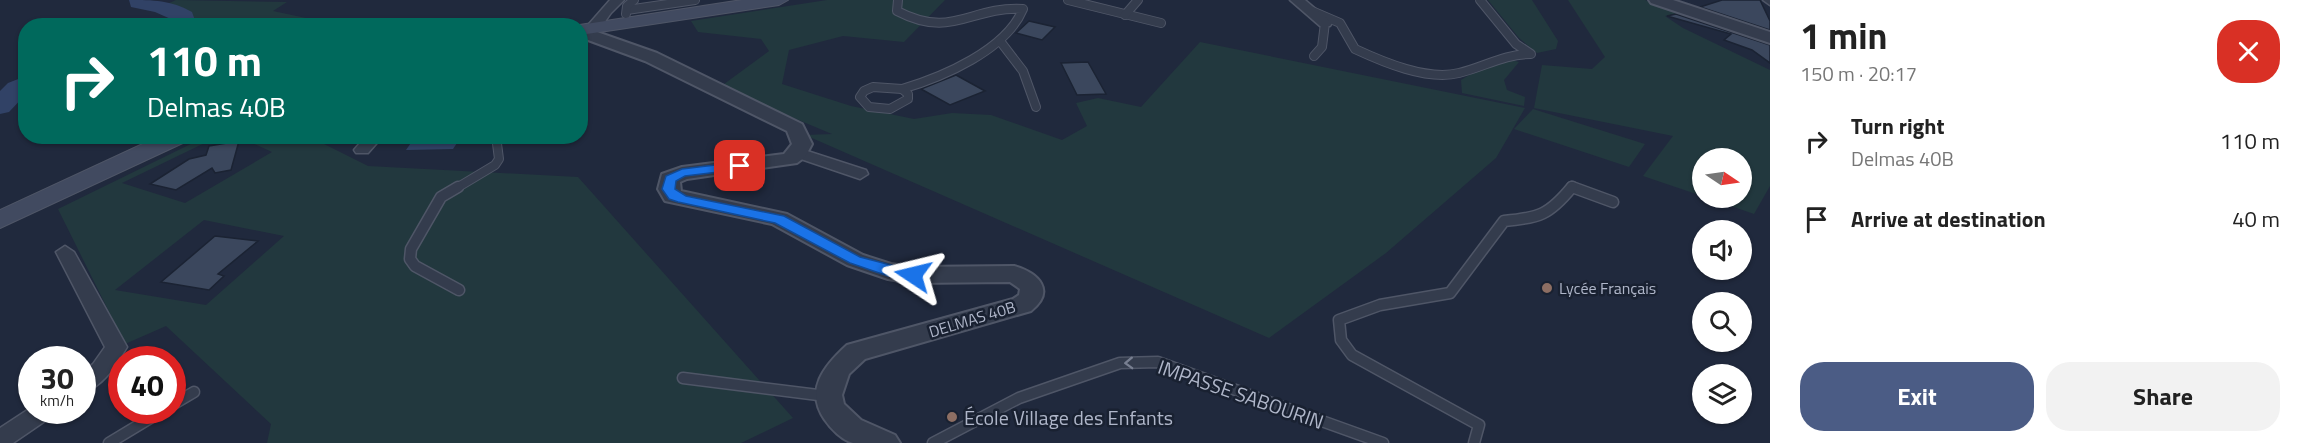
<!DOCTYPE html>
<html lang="en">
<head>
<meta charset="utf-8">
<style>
  body { margin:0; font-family:"Titillium Web",sans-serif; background:#f2f2f2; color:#222; height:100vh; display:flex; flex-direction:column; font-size:22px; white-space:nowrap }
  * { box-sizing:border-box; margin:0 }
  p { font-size:20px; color:#767676 }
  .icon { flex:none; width:33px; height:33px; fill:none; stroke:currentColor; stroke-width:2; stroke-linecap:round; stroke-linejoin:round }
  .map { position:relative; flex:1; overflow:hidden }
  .side { display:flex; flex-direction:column; background:#fff; width:540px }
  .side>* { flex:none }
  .hud { position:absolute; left:18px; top:18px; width:570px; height:126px; border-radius:24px; box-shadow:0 2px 4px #0004; background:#00695c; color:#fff; overflow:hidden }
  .needle { width:39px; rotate:103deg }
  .tools { position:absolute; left:1692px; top:148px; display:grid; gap:12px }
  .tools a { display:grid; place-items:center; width:60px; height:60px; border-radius:50%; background:#fff; box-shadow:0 2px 4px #0004; font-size:30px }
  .speed { position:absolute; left:18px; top:346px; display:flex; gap:12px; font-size:30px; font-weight:700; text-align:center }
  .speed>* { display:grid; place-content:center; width:78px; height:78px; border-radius:50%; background:#fff; box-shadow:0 2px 4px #0004; line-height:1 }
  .speed small { font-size:15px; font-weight:400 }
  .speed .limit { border:9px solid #d22; background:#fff; color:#111 }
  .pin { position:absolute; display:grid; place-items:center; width:51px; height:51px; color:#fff; margin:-26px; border-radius:12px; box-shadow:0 3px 9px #0006 }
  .me { position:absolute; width:66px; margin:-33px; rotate:280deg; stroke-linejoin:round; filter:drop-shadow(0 0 4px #0008) }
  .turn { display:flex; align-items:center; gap:21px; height:126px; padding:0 30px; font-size:27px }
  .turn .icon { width:78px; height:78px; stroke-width:2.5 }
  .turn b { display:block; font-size:42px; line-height:51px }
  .round { display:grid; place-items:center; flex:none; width:63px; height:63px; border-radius:24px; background:#f2f2f2 }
  .head { display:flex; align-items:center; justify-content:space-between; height:102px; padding:0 30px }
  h1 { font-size:36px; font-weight:700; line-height:45px }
  .primary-button { display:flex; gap:12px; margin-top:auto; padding:12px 30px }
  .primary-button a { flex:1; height:69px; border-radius:24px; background:#4b5c85; color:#fff; font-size:24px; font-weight:700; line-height:69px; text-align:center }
  .primary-button a+a { background:#f2f2f2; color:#222 }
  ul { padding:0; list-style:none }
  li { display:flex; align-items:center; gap:18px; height:78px; padding:0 30px }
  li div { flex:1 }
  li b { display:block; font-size:22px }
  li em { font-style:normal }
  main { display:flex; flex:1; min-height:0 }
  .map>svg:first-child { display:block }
</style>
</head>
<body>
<main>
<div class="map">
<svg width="1770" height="443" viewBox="0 0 1770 443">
  <rect width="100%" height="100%" fill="#20293d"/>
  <!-- green -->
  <g fill="#22383e" fill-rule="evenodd">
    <polygon points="176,0 287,2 273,11 339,25 203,25 167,4"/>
    <polygon points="827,0 945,0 904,42 843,36 789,50 782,84 851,106 914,119 952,113 991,115 1062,140 1087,126 1076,103 1098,98 1141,107 1200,42 1525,108 1496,158 1386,253 1269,338 805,135 832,134 720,87 769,51 761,39 698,32 691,21"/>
    <polygon points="1488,0 1532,0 1558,41 1556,49 1537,53 1519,38"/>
    <polygon points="1568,0 1645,0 1680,13 1665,16 1683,28 1770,70 1770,186 1754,214 1708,198 1742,198 1742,159 1702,159 1702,196 1643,176 1673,136 1534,108 1542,65 1592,69 1605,57"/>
    <polygon points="1499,57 1519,62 1504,80 1507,90 1525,97 1524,106 1462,93 1461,80"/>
    <polygon points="1533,109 1645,144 1629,167 1514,129"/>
    <path d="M237,136L310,137L368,166L578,177L793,418L741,443H267L271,424L166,326L125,344L58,209L205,137H217L122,183L185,203L272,152ZM204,220L284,236L206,305L115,290Z"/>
  </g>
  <!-- water -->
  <polygon fill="#314266" points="413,140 459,140 453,149 406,150"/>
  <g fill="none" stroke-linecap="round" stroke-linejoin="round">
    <!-- river -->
    <g fill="#314266" fill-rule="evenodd">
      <path d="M129,0C153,0 171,0 192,12L197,26H174L173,20L155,12L131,7Z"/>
      <polygon points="26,76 26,94 9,112 0,114 0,91 8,83"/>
    </g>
  </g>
  <!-- building -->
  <g fill="#3b475d" stroke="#1b2333" stroke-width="1.5">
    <polygon points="1722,0 1760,0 1770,21 1770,30 1700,7"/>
    <polygon points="1676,14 1770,45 1770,63 1752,50 1724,40 1731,34 1667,16"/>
    <polygon points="1029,21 1055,27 1042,40 1016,33"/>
    <polygon points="1088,62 1106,94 1077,95 1061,63"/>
    <polygon points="956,75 985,91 950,105 921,89"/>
    <polygon points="239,141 231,170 215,173 212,168 176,190 150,184 189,159 206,155 209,146"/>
    <polygon points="215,236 258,241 218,274 224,276 209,290 161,282"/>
  </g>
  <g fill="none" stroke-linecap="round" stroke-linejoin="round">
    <!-- service-far1 casing -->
    <g stroke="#4f5667" stroke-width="10">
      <g id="service-far1">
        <path d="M898,0L897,11C953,40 969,6 1023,9C1006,50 943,77 902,89"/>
        <polyline points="1068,0 1161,23"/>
        <polyline points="627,10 695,0"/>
        <path d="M1312,11L1340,23L1355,49C1383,62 1427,81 1459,73C1484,67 1504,54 1531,54L1516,44L1480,0"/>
        <polyline points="626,14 627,6 634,0"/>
        <polyline points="1125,15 1138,0"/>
        <polyline points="1000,41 1023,71 1036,107"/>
        <polyline points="1314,56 1322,47 1325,23"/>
        <polygon points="873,87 902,89 908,94 908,99 890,109 869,107 860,97 864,91"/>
        <polyline points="455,189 495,165 499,159 496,136"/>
        <polyline points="1571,189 1576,189"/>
      </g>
    </g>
    <!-- service casing -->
    <g stroke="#4f5667" stroke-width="13">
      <g id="service">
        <polyline points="458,187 441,197 411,249 410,259 415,266 459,290"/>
        <polyline points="1572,187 1613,202"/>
        <polyline points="683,378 826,396"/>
        <polyline points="172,405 194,392"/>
        <polyline points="109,443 162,411"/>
        <polyline points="933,443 1019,398 1120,363 1158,362 1383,443"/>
        <path d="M1474,443L1479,425L1352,355L1341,340L1339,320L1380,305L1450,293L1504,221C1539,218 1549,215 1572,187"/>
      </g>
    </g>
    <!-- minor casing -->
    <g stroke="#4f5667" stroke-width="3">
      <g id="minor">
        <polygon points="610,0 624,0 611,13 599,30 589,30 589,24"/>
        <polygon points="1290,0 1305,0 1332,23 1330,26 1320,26"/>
        <polygon points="1763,0 1770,0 1770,5"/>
        <polygon points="366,136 383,136 368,153 356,153 354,150"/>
        <polygon points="798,148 866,170 868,174 860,179 792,156 790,153"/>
        <path d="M65,246L74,252L127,347C116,365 104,386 82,393V373L93,364L105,347L56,252Z"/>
        <polygon points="32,407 32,411 54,411 51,417 13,443 0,443 0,428"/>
      </g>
    </g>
    <!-- tertiary casing -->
    <g stroke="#4f5667" stroke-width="4">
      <g id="tertiary">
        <polygon points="1649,0 1673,0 1770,32 1770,43 1651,3"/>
        <path d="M580,26L657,53L802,124L812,144L805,157L797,163L687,179L680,182L681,191L787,214L863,255L891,264L913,267L1014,266C1039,273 1056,291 1031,311L865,359L849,374L842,395L844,404L861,420L895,435L900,443C886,443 866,443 853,443C842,440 831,429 825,420C804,390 824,366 847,345L1013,299L1019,295L1020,289L1010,282L913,283L888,279L847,265L772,224L665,201L658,189L662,174L682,167L784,154L792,144L787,131L645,61L580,37Z"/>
      </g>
    </g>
    <!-- secondary casing -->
    <g stroke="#4f5667" stroke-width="2">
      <g id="secondary">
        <polygon points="742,0 788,0 779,5 580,35 580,26 573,26"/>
        <polygon points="160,136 190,136 187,141 0,228 0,210"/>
      </g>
    </g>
    <!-- service-far1 -->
    <use href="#service-far1" stroke="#343c4d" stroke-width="8"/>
    <!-- service -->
    <use href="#service" stroke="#343c4d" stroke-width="10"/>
    <!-- minor -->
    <use href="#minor" fill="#343c4d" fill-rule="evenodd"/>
    <!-- tertiary -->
    <use href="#tertiary" fill="#343c4d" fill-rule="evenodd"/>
    <!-- secondary -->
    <use href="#secondary" fill="#414a60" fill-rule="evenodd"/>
  </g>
  <!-- one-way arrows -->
  <defs><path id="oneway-chevron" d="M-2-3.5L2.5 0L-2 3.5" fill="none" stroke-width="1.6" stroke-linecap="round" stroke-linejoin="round" transform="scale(1.5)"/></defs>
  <use stroke="#787f91" href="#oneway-chevron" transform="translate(1129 363) rotate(178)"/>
  <!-- route -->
  <polygon fill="#1a73e8" stroke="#114b97" stroke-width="1.5" points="740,162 746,166 744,169 685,176 676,181 675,189 686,196 784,216 860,257 918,272 920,275 913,280 888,276 850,263 775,223 678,202 669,199 662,189 666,176 682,169"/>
  <!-- markers -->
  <g fill="#8d6e63" stroke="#192131" stroke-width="2">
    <circle cx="1547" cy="288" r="6"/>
    <circle cx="952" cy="417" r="6"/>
  </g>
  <g text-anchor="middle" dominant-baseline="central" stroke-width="5" stroke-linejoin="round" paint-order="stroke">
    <!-- poi labels -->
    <g font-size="16" fill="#afb6c9" stroke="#192131" text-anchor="start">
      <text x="1559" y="288">Lycée Français</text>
    </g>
    <!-- street labels -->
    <g font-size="16" fill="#afb6c9" stroke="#192131">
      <text transform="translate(972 319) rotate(-17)">DELMAS 40B</text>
    </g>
    <!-- near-street labels -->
    <g font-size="20" fill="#afb6c9" stroke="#192131">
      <text transform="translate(1241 394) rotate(19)">IMPASSE SABOURIN</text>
    </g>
    <!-- near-poi labels -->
    <g font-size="20" fill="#afb6c9" stroke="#192131" text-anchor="start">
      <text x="964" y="417">École Village des Enfants</text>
    </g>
  </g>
</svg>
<div class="tools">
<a><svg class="needle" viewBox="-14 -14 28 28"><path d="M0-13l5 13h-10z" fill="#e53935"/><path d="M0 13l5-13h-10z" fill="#767676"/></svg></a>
<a><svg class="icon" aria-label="sound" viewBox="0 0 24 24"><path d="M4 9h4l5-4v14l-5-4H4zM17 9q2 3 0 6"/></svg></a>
<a><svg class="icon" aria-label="search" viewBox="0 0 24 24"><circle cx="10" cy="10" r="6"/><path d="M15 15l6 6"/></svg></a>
<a><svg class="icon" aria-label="layers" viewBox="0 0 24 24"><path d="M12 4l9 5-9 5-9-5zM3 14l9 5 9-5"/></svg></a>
</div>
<div class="speed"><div>30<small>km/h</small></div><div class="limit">40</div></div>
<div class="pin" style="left:740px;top:166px;background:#d93025"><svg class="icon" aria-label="arrive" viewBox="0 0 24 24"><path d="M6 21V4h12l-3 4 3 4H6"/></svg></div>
<svg class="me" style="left:913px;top:275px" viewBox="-20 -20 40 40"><path d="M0-17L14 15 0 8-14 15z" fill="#1a73e8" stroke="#fff" stroke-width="4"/></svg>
<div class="hud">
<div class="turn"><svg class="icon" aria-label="right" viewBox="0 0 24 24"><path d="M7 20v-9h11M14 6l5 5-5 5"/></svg><div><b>110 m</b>Delmas 40B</div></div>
</div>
</div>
<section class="side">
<div class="head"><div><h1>1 min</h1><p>150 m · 20:17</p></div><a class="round" style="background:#d93025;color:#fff"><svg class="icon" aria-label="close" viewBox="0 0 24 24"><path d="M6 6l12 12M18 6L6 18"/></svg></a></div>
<ul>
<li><svg class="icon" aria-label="right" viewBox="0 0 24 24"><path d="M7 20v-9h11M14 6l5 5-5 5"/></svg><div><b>Turn right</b><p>Delmas 40B</p></div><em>110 m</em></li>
<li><svg class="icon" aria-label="arrive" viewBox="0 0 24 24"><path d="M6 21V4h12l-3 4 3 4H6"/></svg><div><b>Arrive at destination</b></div><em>40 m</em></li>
</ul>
<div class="primary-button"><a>Exit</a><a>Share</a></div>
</section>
</main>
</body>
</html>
